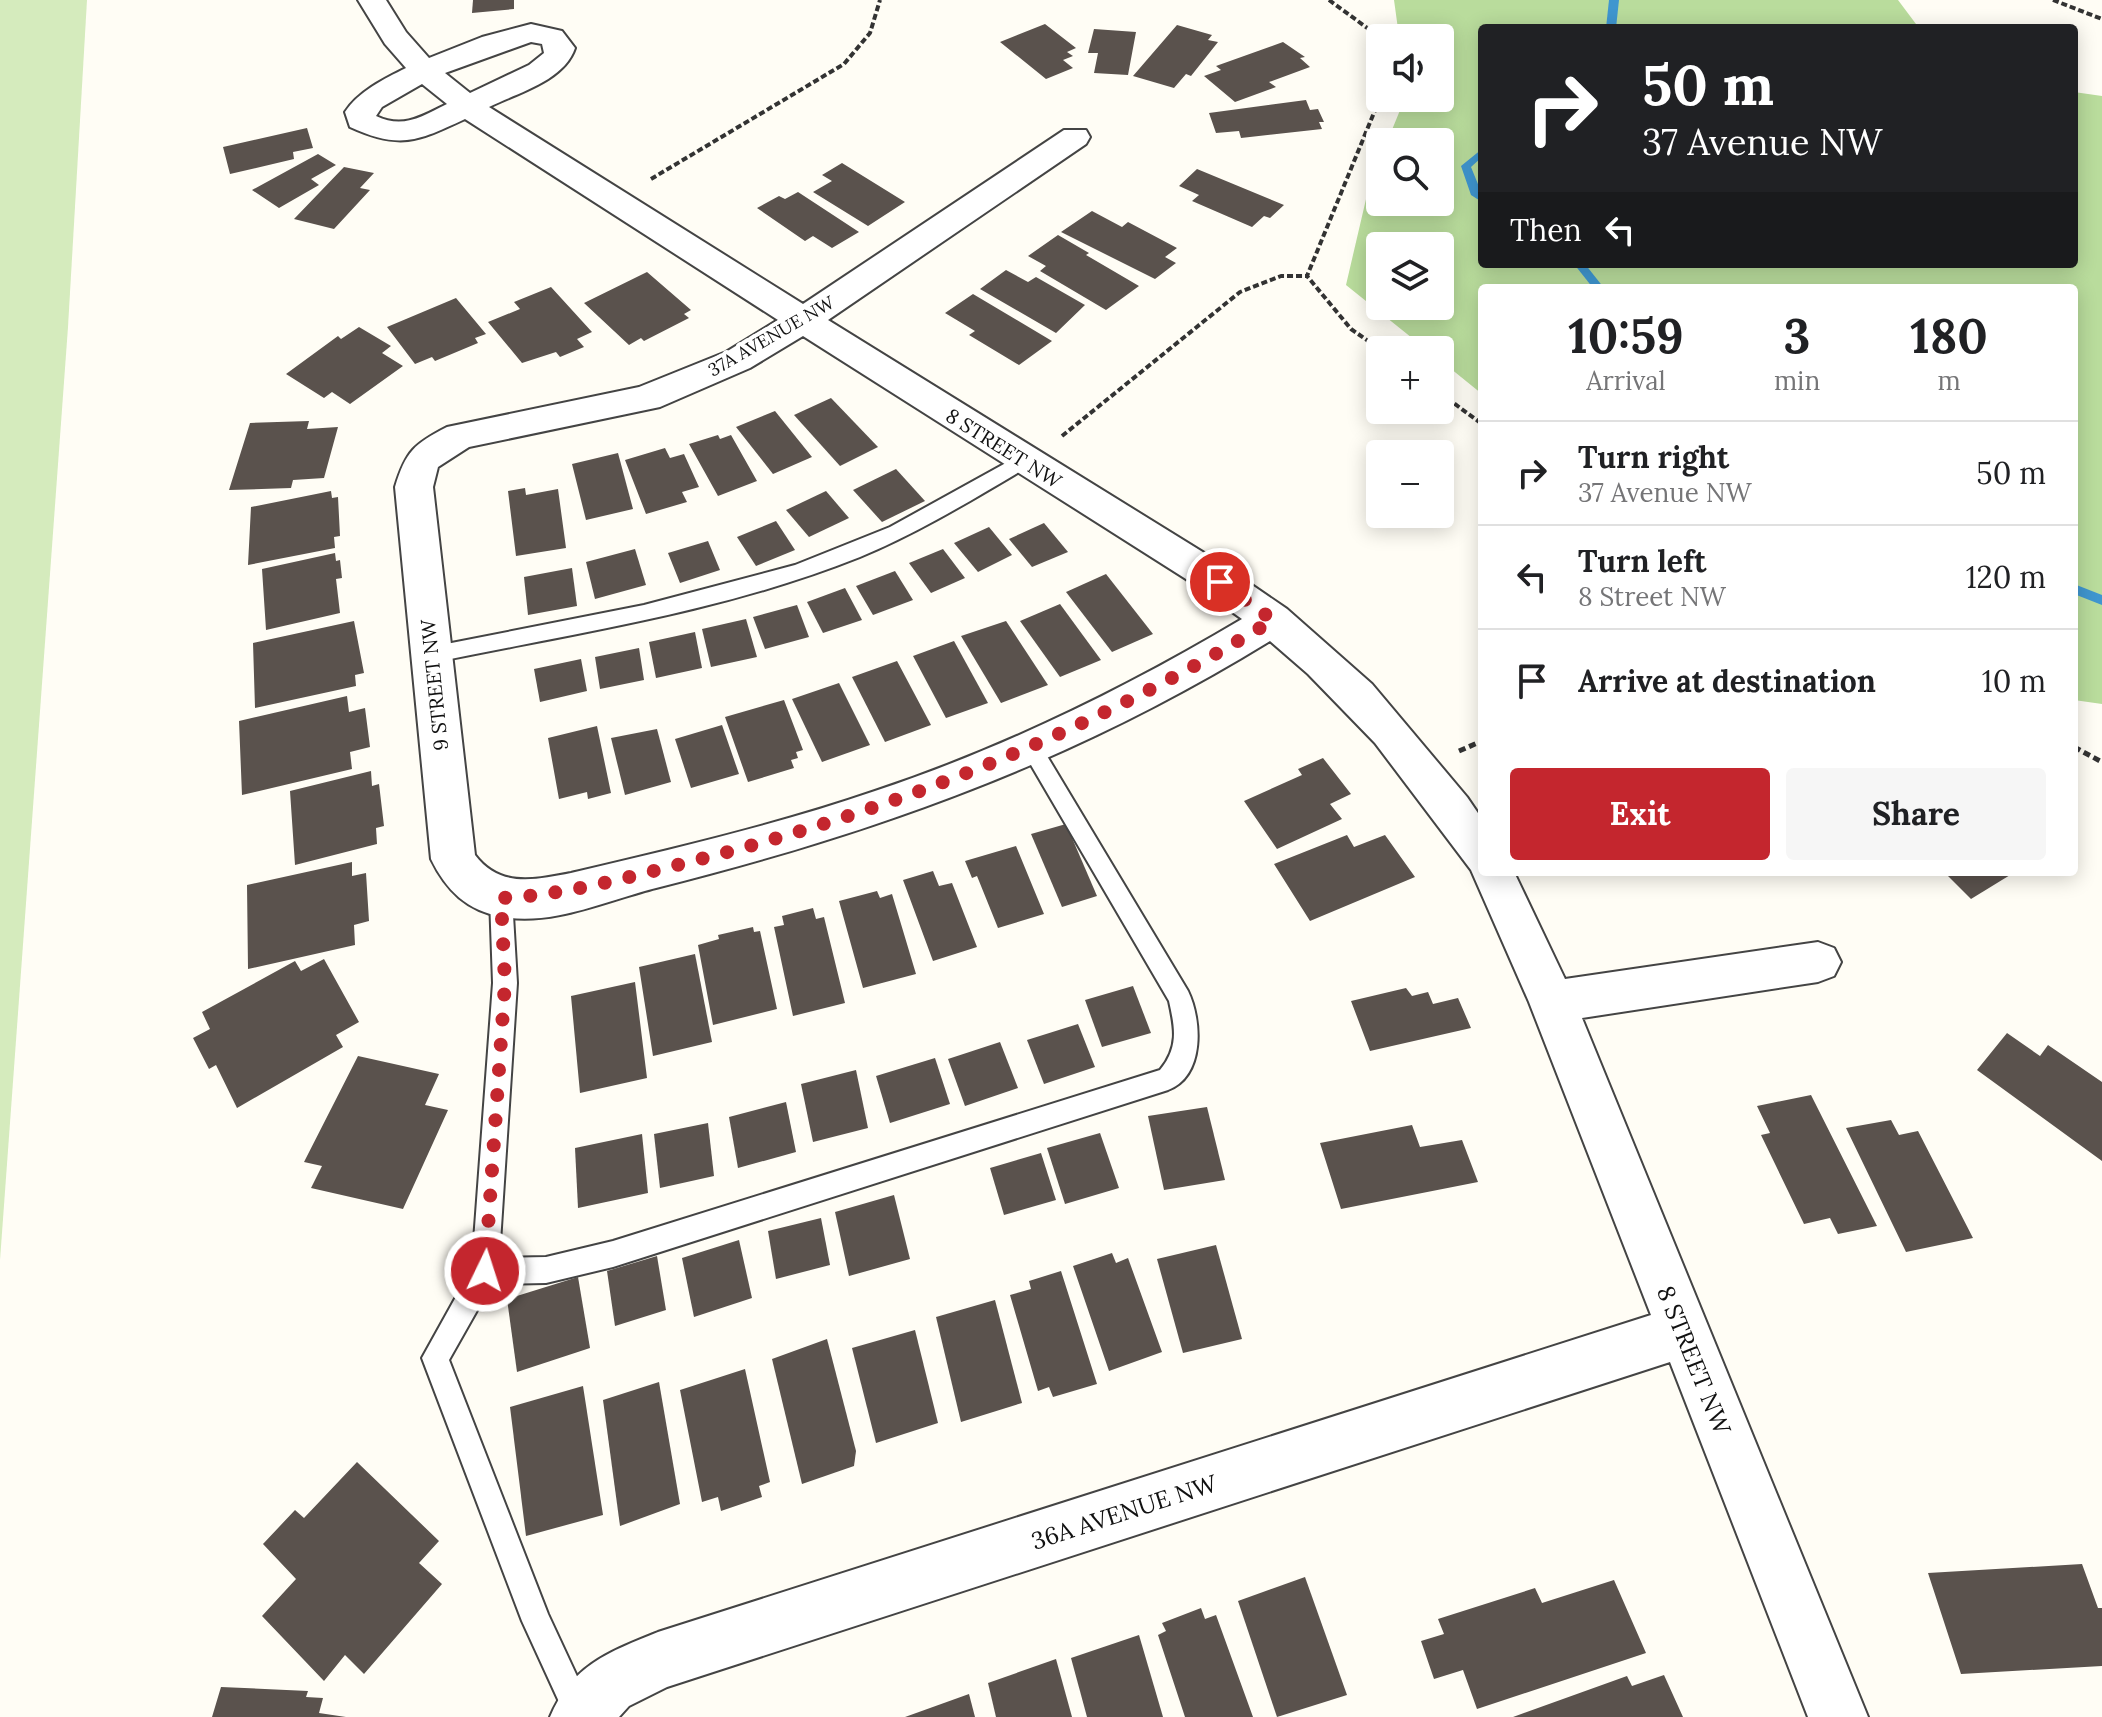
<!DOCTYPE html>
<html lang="en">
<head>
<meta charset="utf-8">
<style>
  body { margin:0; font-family:Lora,serif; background:#f6f6f6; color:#202124; height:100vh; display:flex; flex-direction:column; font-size:30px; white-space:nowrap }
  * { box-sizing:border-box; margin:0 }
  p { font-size:26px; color:#757577 }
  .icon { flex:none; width:44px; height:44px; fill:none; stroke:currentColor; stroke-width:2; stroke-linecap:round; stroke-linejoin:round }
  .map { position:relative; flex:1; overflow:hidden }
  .details { position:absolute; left:1478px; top:284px; width:600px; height:592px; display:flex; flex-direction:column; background:#fff; border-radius:8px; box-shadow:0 4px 20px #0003 }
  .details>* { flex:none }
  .guide { position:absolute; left:1478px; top:24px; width:600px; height:244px; border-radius:8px; box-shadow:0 4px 20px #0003; background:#202124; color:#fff; overflow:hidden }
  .buttons { position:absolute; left:1366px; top:24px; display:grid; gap:16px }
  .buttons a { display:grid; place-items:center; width:88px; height:88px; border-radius:8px; background:#fff; box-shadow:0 4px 20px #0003; font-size:40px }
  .pin { position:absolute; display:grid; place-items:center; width:68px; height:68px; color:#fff; margin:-34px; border:4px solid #fff; border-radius:50%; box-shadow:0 2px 8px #0007 }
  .me { position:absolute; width:88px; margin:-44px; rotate:4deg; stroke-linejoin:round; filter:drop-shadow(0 0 6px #0008) }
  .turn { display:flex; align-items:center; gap:28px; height:168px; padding:0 32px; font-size:36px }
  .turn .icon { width:104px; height:104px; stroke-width:2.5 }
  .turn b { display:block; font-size:56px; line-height:68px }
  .then { display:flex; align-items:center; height:76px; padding:0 32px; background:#0003; gap:16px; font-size:30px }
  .eta { display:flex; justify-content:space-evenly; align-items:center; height:136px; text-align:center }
  .eta b { font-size:48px; font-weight:700; line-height:56px }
  .cta { display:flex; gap:16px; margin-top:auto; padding:16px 32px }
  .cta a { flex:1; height:92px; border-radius:8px; background:#c4262e; color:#fff; font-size:32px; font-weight:700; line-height:92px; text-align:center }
  .cta a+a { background:#f6f6f6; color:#202124 }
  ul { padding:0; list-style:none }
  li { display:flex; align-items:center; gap:24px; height:104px; padding:0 32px; border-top:2px solid #e0e0e0 }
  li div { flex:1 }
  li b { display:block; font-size:30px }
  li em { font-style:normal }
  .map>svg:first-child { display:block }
</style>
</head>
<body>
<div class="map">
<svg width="2102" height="1717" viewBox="0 0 2102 1717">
  <rect width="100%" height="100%" fill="#fffdf5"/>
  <!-- green -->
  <polygon fill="#d5ebbd" points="0,0 87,0 68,327 0,1260"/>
  <!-- forest -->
  <path fill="#b9dc9c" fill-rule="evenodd" d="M1394,0H1898L1919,28H1482V264H2074V92L2102,96V704L2074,700V288H1482V394L1440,360V350H1427L1346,285L1370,182L1380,158V202H1440V142H1387L1405,98H1440V38H1404L1398,29ZM1380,246H1440V306H1380Z"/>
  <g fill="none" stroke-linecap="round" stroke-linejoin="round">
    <!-- stream -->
    <g fill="#3f96cf" fill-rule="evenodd">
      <polygon points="1609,0 1619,0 1616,28 1606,28"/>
      <polygon points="1482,149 1482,157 1471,167 1482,194 1482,202 1471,195 1461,166"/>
      <polygon points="1574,264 1585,264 1604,288 1593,288"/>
      <polygon points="2074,584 2102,595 2102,605 2074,594"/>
    </g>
  </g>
  <!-- building -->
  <g fill="#5a524d">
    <polygon points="473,0 514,0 514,9 472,13"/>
    <polygon points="1045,24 1076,48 1067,52 1073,56 1063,60 1073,68 1046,79 1000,42"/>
    <polygon points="1177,25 1212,35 1208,40 1218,42 1191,76 1186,74 1174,88 1133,76"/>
    <polygon points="1094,29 1136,32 1128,75 1094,73 1098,53 1088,53"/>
    <polygon points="1283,42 1305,57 1300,58 1310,67 1269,82 1276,87 1235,102 1204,76 1221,70 1216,66"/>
    <polygon points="1306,100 1310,110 1318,109 1324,122 1319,122 1322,129 1241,138 1239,131 1216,133 1209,113"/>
    <polygon points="307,128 313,148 293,152 294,159 230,174 223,147"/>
    <polygon points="318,154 336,165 311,179 319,185 279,208 252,190"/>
    <polygon points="842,163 905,202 868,226 813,192 832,181 822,175"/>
    <polygon points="344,167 374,173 360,188 370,190 334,229 294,219"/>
    <polygon points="1197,169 1284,205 1270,218 1264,216 1252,227 1192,201 1199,195 1179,186"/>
    <polygon points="798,192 859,232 832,248 813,236 805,241 757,208 779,196 785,199"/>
    <polygon points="1092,211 1122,227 1128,222 1177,248 1165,257 1176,263 1155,279 1061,232"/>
    <polygon points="1058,235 1089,253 1086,255 1139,286 1106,310 1040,271 1046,266 1028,256"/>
    <polygon points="1006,270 1028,282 1036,277 1085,305 1056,333 980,289"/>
    <polygon points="647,272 691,310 684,314 689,318 644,341 641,338 629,345 584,303"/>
    <polygon points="551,287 592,332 577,339 584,347 560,357 556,352 522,363 488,322 520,309 514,302"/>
    <polygon points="973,294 1052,341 1019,365 969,335 975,331 945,313"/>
    <polygon points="456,298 486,334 475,338 478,343 435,361 432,357 415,364 387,327"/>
    <polygon points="359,327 391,346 382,353 403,366 350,404 332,392 324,398 286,374 338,336 341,339"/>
    <polygon points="831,398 878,447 840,466 794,415"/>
    <polygon points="775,411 812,457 773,474 736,427"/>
    <polygon points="309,421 307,429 338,427 324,478 293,480 291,488 229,490 250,423"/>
    <polygon points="718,435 720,439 731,435 757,481 718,496 689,444"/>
    <polygon points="665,448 670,458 684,454 699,487 682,492 687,502 646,514 625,460"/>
    <polygon points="618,453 633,509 586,520 572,464"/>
    <polygon points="896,469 925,501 882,522 853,490"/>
    <polygon points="525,488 526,495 558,489 566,548 516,556 508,491"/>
    <polygon points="331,491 332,498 338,497 340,536 334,537 335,548 248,565 251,507"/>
    <polygon points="826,491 849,518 809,537 786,510"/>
    <polygon points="776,521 795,550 756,566 737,537"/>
    <polygon points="1044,523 1068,552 1032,567 1009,539"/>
    <polygon points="989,527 1012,555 978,572 954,543"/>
    <polygon points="708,541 720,570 680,583 668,553"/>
    <polygon points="635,549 646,585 595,599 586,562"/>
    <polygon points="943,549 965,578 931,593 909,563"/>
    <polygon points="335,553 336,561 340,560 342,578 336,579 340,613 266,630 262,569"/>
    <polygon points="572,568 577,606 528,615 524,577"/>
    <polygon points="895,571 913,600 873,615 856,586"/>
    <polygon points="1106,574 1153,634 1112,652 1066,592"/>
    <polygon points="845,588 862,620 823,633 807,602"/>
    <polygon points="1060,604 1101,660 1060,677 1020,621"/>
    <polygon points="797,605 809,637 765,649 753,617"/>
    <polygon points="746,619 757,657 711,667 702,629"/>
    <polygon points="354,621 364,673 355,675 356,686 255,708 253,643"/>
    <polygon points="1006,621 1048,685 1001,703 961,636"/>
    <polygon points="695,632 702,668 656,678 649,642"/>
    <polygon points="954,641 988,703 946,718 913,656"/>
    <polygon points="639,648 644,680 600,689 595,657"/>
    <polygon points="581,659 587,691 540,702 534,669"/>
    <polygon points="897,661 931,725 885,742 852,677"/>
    <polygon points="839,683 870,745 822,762 792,699"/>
    <polygon points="347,696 349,712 365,708 370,747 350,752 352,769 242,795 239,721"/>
    <polygon points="784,700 803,750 796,752 798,758 791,760 794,768 748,782 725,717"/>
    <polygon points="722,725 739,774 691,788 675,739"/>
    <polygon points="597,726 611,793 588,799 587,792 559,799 548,738"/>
    <polygon points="657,729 671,782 625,795 611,738"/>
    <polygon points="1323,758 1351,794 1330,804 1342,819 1277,849 1244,801 1302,775 1298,769"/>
    <polygon points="371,771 372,786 379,784 384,826 376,828 377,844 295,865 290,791"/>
    <polygon points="1066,824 1097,896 1062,907 1031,834"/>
    <polygon points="1347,835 1354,847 1385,835 1415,877 1310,921 1274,864"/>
    <polygon points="1016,846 1044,914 998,928 977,876 972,878 965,861"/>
    <polygon points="352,862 352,876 366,873 369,921 354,925 355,945 248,969 247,885"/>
    <polygon points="933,871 939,886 952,883 977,947 933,961 903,880"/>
    <polygon points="1944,872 2015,872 1971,899"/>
    <polygon points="877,891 880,898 892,894 916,974 863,988 839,901"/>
    <polygon points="813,908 816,919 824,917 845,1003 793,1016 774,927 784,925 782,916"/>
    <polygon points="753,927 754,932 760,931 777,1009 713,1025 698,945 719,939 718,935"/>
    <polygon points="695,954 712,1042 653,1056 639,967"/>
    <polygon points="324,959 359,1022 336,1035 343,1047 237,1108 216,1065 209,1069 193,1038 210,1029 202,1012 295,961 301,971"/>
    <polygon points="635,982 647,1078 580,1093 571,996"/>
    <polygon points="1133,986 1151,1033 1102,1047 1085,1000"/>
    <polygon points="1406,988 1412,996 1428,992 1433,1004 1458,998 1471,1028 1370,1051 1351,1001"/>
    <polygon points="1078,1024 1095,1067 1044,1084 1027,1040"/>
    <polygon points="2007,1033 2040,1056 2048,1045 2102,1082 2102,1161 1977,1070"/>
    <polygon points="1000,1042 1018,1088 965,1106 948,1059"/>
    <polygon points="358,1056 439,1074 425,1105 448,1110 403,1209 311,1188 322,1166 304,1162"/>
    <polygon points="935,1058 950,1104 890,1123 876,1076"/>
    <polygon points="856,1070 868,1128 813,1142 801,1084"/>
    <polygon points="1811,1095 1877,1226 1838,1234 1830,1218 1804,1224 1761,1135 1770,1133 1757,1106"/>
    <polygon points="786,1102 796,1152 738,1168 729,1117"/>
    <polygon points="1207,1107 1225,1180 1164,1190 1148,1116"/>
    <polygon points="1891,1120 1899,1135 1918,1131 1973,1238 1906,1252 1846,1128"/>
    <polygon points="708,1123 714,1176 660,1188 654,1134"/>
    <polygon points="1412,1125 1420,1147 1462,1140 1478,1182 1341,1209 1320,1143"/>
    <polygon points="1100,1133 1119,1188 1065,1204 1047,1148"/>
    <polygon points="642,1134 648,1193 578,1208 575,1148"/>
    <polygon points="1041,1153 1056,1200 1004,1215 990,1168"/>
    <polygon points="894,1195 910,1259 849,1276 835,1212"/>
    <polygon points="821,1218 830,1265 776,1279 768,1231"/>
    <polygon points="739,1240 752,1298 694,1317 682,1258"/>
    <polygon points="1216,1245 1242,1339 1183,1353 1157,1259"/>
    <polygon points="1112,1253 1116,1263 1128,1258 1162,1352 1109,1371 1073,1266"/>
    <polygon points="657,1256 666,1310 615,1326 607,1271"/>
    <polygon points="1061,1271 1097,1384 1053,1397 1049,1387 1038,1391 1010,1295 1031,1289 1029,1281"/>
    <polygon points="578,1277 590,1348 517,1372 507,1299"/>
    <polygon points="995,1300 1022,1403 961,1422 936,1317"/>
    <polygon points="915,1330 938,1423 876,1443 852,1348"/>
    <polygon points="827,1339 856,1451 854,1466 802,1484 772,1359"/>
    <polygon points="745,1369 770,1482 759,1486 762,1497 721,1511 718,1497 702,1502 680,1390"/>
    <polygon points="659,1382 680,1504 620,1526 603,1400"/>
    <polygon points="583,1386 603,1515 526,1536 510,1407"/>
    <polygon points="357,1462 439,1541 419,1563 442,1584 364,1674 345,1655 324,1681 262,1616 296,1579 263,1544 295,1510 304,1518"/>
    <polygon points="2082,1564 2098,1608 2102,1608 2102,1666 1961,1674 1928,1573"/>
    <polygon points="1305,1577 1347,1695 1277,1717 1238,1601"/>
    <polygon points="1614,1580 1646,1653 1477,1709 1463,1670 1434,1679 1421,1641 1444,1634 1438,1619 1535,1588 1542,1603"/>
    <polygon points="1201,1608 1205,1619 1216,1615 1253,1717 1185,1717 1158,1635 1166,1631 1162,1623"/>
    <polygon points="1139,1635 1163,1717 1087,1717 1071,1658"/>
    <polygon points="1056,1659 1072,1717 996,1717 988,1683"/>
    <polygon points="1664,1675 1683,1717 1513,1717 1627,1676 1632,1686"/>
    <polygon points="221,1687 308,1691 306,1697 323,1698 319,1713 346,1717 212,1717"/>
    <polygon points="969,1694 975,1717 905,1717"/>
  </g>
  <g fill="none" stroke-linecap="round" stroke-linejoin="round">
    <!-- service casing -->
    <g stroke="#444" stroke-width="4">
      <g id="service">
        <path d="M1024,453L1031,455V465C975,498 920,532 860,557C723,612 575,633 431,663L421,655L431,647L644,605L795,565L890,527Z"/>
        <path d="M1031,739L1038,741L1188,991C1202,1020 1205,1076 1168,1090L613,1267L546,1283L492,1284L449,1360L548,1614L595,1715L566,1717L522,1621L422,1358L472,1268L493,983L490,898L493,891L501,888L509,891L512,898L517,983L499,1258L546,1257L613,1241L1160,1070C1179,1047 1175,1028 1169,1001L1024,753L1021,747Z"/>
      </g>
    </g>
    <!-- minor casing -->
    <g stroke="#444" stroke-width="4">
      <path id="minor" d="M358,0H386L406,32L429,58L482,37L531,24L562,31L575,48C564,81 517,93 489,107L803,304L1064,130H1086L1090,137L1086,144L828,320L1214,559L1287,609L1372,684L1467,797L1482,819V872H1514L1565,979L1818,942L1834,948L1841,962L1834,976L1818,982L1582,1018L1868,1717H1808L1670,1362L667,1687L629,1706L619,1717H550C572,1665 609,1652 658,1632L1651,1315L1529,1002L1471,870L1375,743L1308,674L1270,641C1073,762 879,832 656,888C608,900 553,926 503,917C467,911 446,890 431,859L395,487C406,451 414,444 447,427L639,387L726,352L778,320L465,119C418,141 400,150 350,127L345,112C359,91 384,79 406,68L385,44ZM531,42L542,44L544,53L529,65L470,93L445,73ZM422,84L447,104C421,117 403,129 376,116L382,107ZM803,336L1186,579L1242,619C1126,688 1004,748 875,791C776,825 673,849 571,873C534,880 500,888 475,855L433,487L438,467L469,447L660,407L750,368Z"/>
    </g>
    <!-- path-far1 -->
    <g stroke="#333" stroke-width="4" stroke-dasharray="6 3" stroke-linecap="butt">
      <polyline points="1329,0 1381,38"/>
      <polyline points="2053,0 2102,19"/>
      <polyline points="1380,98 1307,276 1351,329 1381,350"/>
      <polyline points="651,179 844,64 870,33 880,0"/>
      <polyline points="1440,393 1482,424"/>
      <polyline points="1062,436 1240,292 1281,276 1307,276"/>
    </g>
    <!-- path -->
    <g stroke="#333" stroke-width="5" stroke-dasharray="7 4" stroke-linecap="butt">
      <polyline points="2074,747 2102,762"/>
      <polyline points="1459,751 1482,741"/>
    </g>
    <!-- service -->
    <use href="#service" fill="#fff" fill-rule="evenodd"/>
    <!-- minor -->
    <use href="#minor" fill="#fff" fill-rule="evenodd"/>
  </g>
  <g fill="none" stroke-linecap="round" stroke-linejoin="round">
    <!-- route -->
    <path stroke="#c4262e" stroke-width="14" stroke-dasharray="0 25.2" d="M485,1271L505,983L501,898C568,895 632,876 697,860C901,808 1094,730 1273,620L1220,582"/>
  </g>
  <g text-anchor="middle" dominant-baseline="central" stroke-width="8" stroke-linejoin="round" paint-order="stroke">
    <!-- far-street labels -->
    <g font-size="18" fill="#111" stroke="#fff">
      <text transform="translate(771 336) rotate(-30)">37A AVENUE NW</text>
    </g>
    <!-- street labels -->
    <g font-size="20" fill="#111" stroke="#fff">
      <text transform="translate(1004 448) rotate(32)">8 STREET NW</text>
      <text transform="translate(434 685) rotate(-96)">9 STREET NW</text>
    </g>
    <!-- near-street labels -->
    <g font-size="24" fill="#111" stroke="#fff">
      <text transform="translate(1694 1360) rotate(68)">8 STREET NW</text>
      <text transform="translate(1124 1512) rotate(-18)">36A AVENUE NW</text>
    </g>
  </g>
</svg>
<div class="buttons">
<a><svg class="icon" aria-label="sound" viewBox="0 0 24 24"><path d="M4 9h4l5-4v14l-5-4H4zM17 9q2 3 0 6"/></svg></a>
<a><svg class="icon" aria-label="search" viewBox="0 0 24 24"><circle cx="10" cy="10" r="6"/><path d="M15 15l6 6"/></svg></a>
<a><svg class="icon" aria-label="layers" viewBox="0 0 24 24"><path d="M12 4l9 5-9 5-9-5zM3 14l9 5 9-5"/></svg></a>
<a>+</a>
<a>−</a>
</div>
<div class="pin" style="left:1220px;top:582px;background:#d93025"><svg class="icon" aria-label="arrive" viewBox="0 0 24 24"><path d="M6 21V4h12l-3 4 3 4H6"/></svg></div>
<svg class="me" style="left:485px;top:1271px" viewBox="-20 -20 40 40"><circle r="17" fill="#c4262e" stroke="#fff" stroke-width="3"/><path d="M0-11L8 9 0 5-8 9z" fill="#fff"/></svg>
<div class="guide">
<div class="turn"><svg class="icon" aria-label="right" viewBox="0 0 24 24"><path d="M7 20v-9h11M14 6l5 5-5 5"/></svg><div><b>50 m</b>37 Avenue NW</div></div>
<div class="then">Then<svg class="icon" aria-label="left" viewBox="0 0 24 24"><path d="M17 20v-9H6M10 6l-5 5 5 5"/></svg></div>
</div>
<section class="details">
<div class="eta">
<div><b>10:59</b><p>Arrival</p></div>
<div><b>3</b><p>min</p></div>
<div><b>180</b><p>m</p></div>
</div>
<ul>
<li><svg class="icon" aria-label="right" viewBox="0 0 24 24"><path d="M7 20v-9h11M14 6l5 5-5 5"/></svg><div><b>Turn right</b><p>37 Avenue NW</p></div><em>50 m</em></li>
<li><svg class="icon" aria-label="left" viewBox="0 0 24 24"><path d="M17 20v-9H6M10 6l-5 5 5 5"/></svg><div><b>Turn left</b><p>8 Street NW</p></div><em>120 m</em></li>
<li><svg class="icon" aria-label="arrive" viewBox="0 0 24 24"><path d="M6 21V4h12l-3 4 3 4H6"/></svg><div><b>Arrive at destination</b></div><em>10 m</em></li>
</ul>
<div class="cta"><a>Exit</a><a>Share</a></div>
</section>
</div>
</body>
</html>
